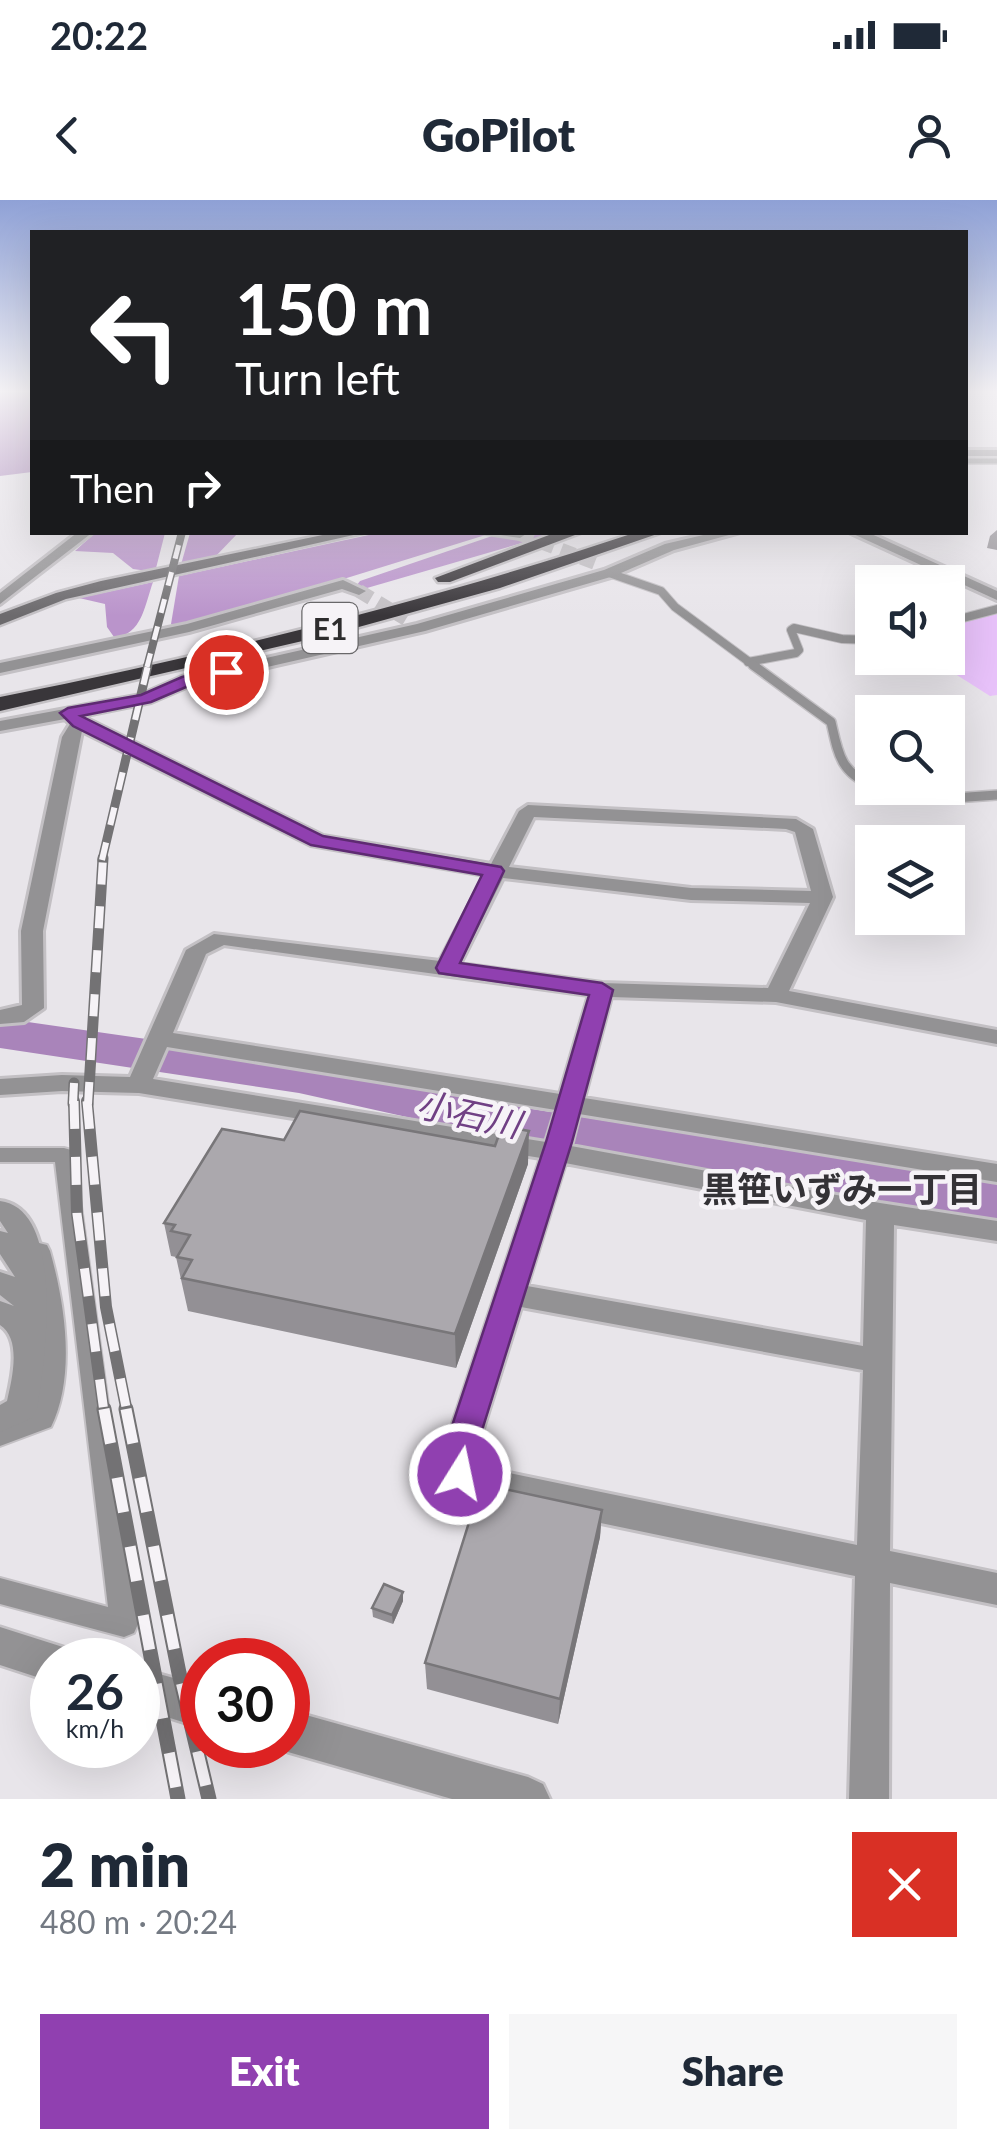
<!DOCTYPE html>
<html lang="en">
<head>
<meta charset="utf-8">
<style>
  body { margin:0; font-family:Lato,"Noto Sans JP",sans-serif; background:#f6f6f7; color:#1f2937; height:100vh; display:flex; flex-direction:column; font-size:38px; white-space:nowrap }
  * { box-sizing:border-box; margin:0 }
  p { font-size:32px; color:#747a83 }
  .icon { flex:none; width:55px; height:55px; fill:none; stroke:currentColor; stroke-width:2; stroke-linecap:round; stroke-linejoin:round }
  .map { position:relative; height:1599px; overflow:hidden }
  .panel { display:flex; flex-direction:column; background:#fff; flex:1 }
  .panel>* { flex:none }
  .banner { position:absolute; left:30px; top:30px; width:938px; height:305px; border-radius:0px; box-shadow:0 10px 40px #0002; background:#202124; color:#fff; overflow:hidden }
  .buttons { position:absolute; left:855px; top:365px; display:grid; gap:20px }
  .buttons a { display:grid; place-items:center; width:110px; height:110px; border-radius:0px; background:#fff; box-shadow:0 10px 40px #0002; font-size:50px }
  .speed { position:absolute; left:30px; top:1438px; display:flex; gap:20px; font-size:50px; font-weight:700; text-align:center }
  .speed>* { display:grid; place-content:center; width:130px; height:130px; border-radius:50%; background:#fff; box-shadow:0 10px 40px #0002; line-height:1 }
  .speed small { font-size:25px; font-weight:400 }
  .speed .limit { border:15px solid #d22; background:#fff; color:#111 }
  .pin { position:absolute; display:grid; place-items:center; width:85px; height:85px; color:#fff; margin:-42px; border:5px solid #fff; border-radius:50%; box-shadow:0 2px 10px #0007 }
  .me { position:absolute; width:110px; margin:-55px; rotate:10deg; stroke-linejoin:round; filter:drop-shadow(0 0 8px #0008) }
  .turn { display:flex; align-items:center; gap:35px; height:210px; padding:0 40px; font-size:45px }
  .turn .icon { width:130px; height:130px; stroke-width:2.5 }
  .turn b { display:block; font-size:70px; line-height:85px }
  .then { display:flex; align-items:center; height:95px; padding:0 40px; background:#0003; gap:20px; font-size:38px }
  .round { display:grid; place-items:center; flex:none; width:105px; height:105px; border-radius:0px; background:#f6f6f7 }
  .headline { display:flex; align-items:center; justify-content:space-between; height:170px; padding:0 40px }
  h1 { font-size:60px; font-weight:800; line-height:75px }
  .primary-button { display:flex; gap:20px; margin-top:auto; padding:20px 40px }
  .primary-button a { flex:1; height:115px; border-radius:0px; background:#9040b0; color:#fff; font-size:40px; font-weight:800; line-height:115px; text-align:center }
  .primary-button a+a { background:#f6f6f7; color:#1f2937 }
  .status { display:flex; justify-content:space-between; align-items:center; height:70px; padding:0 50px; background:#fff; direction:ltr }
  .status svg { height:28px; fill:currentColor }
  header { display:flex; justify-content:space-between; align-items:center; height:130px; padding:0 40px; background:#fff; font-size:45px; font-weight:800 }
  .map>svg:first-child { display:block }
</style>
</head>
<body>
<div class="status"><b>20:22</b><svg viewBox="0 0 49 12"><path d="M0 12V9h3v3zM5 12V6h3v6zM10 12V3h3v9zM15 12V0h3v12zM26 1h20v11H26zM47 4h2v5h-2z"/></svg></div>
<header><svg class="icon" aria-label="back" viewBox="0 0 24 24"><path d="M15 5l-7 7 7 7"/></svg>GoPilot<svg class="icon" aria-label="person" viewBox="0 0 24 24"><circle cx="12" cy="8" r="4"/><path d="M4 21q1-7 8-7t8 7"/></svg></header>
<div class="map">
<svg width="997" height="1599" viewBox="0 0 997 1599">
  <rect width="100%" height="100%" fill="#e8e5ea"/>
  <!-- green -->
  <polygon fill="#e8c2fa" points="997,414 997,495 990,496 930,458 948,458 948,425"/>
  <!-- forest -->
  <g fill="#ba94cb">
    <polygon points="95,333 165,333 155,372 133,369 113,353 75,351"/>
    <polygon points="190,333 238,333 214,358 180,368"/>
    <polygon points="378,333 492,333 253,407 185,424 171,424 179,376"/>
    <polygon points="501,333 556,333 367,388 357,385 360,381"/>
    <path d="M153,382C145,404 142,436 114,437L107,427L105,404L79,398Z"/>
  </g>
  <!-- water -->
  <polygon fill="#a984ba" points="0,192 32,192 32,272 0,276"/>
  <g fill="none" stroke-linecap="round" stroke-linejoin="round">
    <!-- river -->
    <polygon fill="#a984ba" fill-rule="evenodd" points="0,818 299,861 532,909 997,983 997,1023 532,945 299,893 0,848"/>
    <!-- minor-tunnel -->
    <g stroke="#c3c0c4" stroke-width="14" stroke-dasharray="14 8" stroke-linecap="butt">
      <polyline points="520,334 598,364"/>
      <polyline points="359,391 406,419"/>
    </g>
    <!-- service-far2 casing -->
    <g stroke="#c3c0c4" stroke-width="8">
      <polyline id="service-far2" points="965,261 997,261"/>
    </g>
    <!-- service-far1 casing -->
    <g stroke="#c3c0c4" stroke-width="10">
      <g id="service-far1">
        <polyline points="609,373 661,391 675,407 756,467"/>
        <polyline points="948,422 997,409"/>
        <polyline points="748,462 796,453 799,450 791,430 794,428 842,439 872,440"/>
      </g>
    </g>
    <!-- service casing -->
    <g stroke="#c3c0c4" stroke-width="12">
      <g id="service">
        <path d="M753,465L831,522C838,553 840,572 872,585"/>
        <polyline points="877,588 954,598 997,595"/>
      </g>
    </g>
    <!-- pedestrian casing -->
    <g stroke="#c3c0c4" stroke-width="4">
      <g id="pedestrian">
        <polygon points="0,948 64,948 71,950 74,955 138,1424 134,1433 124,1437 0,1404 0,1378 108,1407 55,962 0,962"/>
        <path d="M39,1043L47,1045L50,1051C65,1104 76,1176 51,1227L0,1246V1225L32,1213L35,1203C44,1152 41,1101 28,1051L31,1045Z"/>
      </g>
    </g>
    <!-- minor casing -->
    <g stroke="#c3c0c4" stroke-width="6">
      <g id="minor">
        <rect x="965" y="250" width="32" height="6"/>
        <polygon points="78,332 93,332 0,404 0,393"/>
        <polygon points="480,332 525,332 526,334 520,338"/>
        <path d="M716,332H740L674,350L614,376L425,431L193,484L151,502L81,516L323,636L491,664L519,611L528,605L796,619L813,629L833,697L789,791L997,830V844L776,802L611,797L584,898L997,964V982L579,914L571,946L880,1003L997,1021V1041L894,1025L890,1351L997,1373V1405L890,1383L889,1599H849L855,1376L476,1297L449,1284L442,1257L541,958L139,893L62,891L0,895V879L62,875L130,877L186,750L214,734L440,761L485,675L311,645L82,531L43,731L44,808L24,822L0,824V810L22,805L21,731L62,537L70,524L65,519L0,531V521L141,495L182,477L417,424L604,370L665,344ZM534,617L786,629L795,632L811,691L691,688L509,667ZM503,678L691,700L810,703L768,788L602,783L460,764ZM224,745L589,795L560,894L173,833L206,754ZM167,847L556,910L546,942L153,879ZM565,963L866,1020L863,1146L527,1086ZM521,1107L863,1170L857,1345L475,1266L474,1257Z"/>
        <polygon points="849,332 867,332 997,391 997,400"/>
        <polygon points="343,380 366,391 359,395 342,389 189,432 0,473 0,463 187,424"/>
        <path d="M0,1001C66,1009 45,1163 37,1209L32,1218L0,1232V1205L7,1201C12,1179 22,1139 0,1125V1101L14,1106L0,1095V1072L15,1077L0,1054V1031L8,1033L0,1021Z"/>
      </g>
    </g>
    <!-- tertiary casing -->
    <g stroke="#c3c0c4" stroke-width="5">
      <g id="tertiary">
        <polygon points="0,1427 66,1448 71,1460 52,1460 52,1482 0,1465"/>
        <polygon points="138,1468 202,1486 202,1528 138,1508"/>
        <polygon points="288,1510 528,1577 543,1584 550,1599 452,1599 288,1552 273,1545 288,1545"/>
      </g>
    </g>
    <!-- secondary casing -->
    <g stroke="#c3c0c4" stroke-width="5">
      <polygon id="secondary" points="337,332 367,332 66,399 0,425 0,414 56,393 101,381"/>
    </g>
    <!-- motorway casing -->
    <g stroke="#c3c0c4" stroke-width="5">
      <g id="motorway">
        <polygon points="557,332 583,332 450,382 438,382 435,378"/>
        <path d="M637,332H663L500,388L337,433L0,511V497C215,454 428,402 637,332Z"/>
      </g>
    </g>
    <!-- service-far2 -->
    <use href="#service-far2" stroke="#939294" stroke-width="5"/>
    <!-- service-far1 -->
    <use href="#service-far1" stroke="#939294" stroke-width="8"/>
    <!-- service -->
    <use href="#service" stroke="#939294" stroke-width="9"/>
    <!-- pedestrian -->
    <use href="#pedestrian" fill="#939294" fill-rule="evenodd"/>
    <!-- minor -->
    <use href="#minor" fill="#939294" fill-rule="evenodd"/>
    <!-- tertiary -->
    <use href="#tertiary" fill="#939294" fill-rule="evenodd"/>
    <!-- secondary -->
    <use href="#secondary" fill="#6c6a6d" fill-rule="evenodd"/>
    <!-- motorway -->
    <use href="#motorway" fill="#39363a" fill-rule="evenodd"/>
    <!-- rail-far4 casing -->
    <g stroke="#737274" stroke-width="8">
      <polyline id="rail-far4" points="147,467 182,332"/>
    </g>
    <!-- rail-far3 casing -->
    <g stroke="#737274" stroke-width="9">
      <polyline id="rail-far3" points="102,660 148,465"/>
    </g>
    <!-- rail-far2 casing -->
    <g stroke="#737274" stroke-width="11">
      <g id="rail-far2">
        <polyline points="73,904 74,883"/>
        <polyline points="88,904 103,658"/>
      </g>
    </g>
    <!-- rail-far1 casing -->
    <g stroke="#737274" stroke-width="12">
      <g id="rail-far1">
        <polyline points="74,901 77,1014 104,1212"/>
        <polyline points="87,901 106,1107 127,1212"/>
      </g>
    </g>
    <!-- rail casing -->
    <g stroke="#737274" stroke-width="15">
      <g id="rail">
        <polyline points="104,1209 178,1599"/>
        <polyline points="126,1209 179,1473 209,1599"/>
      </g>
    </g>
    <!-- rail-far4 -->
    <use href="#rail-far4" stroke="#f6f3f7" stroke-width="5" stroke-dasharray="14" stroke-linecap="butt"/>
    <!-- rail-far3 -->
    <use href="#rail-far3" stroke="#f6f3f7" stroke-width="6" stroke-dasharray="18" stroke-linecap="butt"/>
    <!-- rail-far2 -->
    <use href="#rail-far2" stroke="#f6f3f7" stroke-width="8" stroke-dasharray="22" stroke-linecap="butt"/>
    <!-- rail-far1 -->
    <use href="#rail-far1" stroke="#f6f3f7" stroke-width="9" stroke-dasharray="28" stroke-linecap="butt"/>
    <!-- rail -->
    <use href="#rail" stroke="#f6f3f7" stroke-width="11" stroke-dasharray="35" stroke-linecap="butt"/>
  </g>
  <!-- wall -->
  <g fill="#939095">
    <polygon points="997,330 997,350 987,348 990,336"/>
    <polygon points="284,940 495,946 528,964 456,1168 188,1111 176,1057 171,1056 164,1023"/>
    <polygon points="602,1310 600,1337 558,1524 427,1489 425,1463"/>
    <polygon points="403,1392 403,1401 393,1424 373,1417 372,1408"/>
  </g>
  <!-- shaded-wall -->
  <g fill="#787679">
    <polygon points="529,931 528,964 456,1168 455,1134"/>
    <polygon points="602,1310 600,1337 558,1524 560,1499"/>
    <polygon points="403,1392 403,1401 393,1424 392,1415"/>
  </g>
  <!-- building -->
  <g fill="#aba8ad" stroke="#787679" stroke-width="2.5">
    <polygon points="300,911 495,946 502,926 529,931 455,1134 182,1078 192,1060 177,1057 190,1035 171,1031 175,1025 164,1023 222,929 284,940"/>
    <polygon points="481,1284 602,1310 560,1499 425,1463"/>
    <polygon points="384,1384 403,1392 392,1415 372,1408"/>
  </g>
  <!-- sky -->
  <linearGradient id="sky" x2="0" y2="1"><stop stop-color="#8fa1d6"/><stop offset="0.46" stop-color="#f5f3f6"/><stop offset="1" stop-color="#f5f3f6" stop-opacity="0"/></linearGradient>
  <rect width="997" height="416" fill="url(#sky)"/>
  <!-- route -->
  <polygon fill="#9040b0" stroke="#5e2a72" stroke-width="2.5" points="226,467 234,472 232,475 193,484 151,502 81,516 323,636 501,667 504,671 460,763 602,783 613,790 572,942 474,1256 477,1274 472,1284 460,1288 449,1284 442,1256 546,942 589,795 439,773 436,768 482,675 311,645 73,526 60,513 68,508 141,495 182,477"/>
  <g text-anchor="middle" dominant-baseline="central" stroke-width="9" stroke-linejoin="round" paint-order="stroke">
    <!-- shield labels -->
    <rect fill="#f6f3f7" stroke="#69686a" stroke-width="2.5" x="302.5" y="403" width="55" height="50" rx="8"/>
    <g font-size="30" font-weight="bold" fill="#2d2c2d">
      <text x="330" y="428">E1</text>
    </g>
    <!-- water labels -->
    <g font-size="35" font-style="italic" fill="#704084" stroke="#f6f3f7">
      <text transform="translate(469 913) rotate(12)">小石川</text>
    </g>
    <!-- neighbourhood labels -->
    <g font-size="35" font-weight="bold" fill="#343236" stroke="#f6f3f7">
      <text x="842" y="988">黒笹いずみ一丁目</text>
    </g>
  </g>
</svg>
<div class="buttons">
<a><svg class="icon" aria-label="sound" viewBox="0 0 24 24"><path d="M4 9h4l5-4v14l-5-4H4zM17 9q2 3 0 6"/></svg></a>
<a><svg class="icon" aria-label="search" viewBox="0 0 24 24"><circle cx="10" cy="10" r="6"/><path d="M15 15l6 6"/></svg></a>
<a><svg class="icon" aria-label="layers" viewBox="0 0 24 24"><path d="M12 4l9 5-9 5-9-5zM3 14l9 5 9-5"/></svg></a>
</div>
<div class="speed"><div>26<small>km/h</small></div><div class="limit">30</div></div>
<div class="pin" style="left:226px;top:472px;background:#d93025"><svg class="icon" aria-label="arrive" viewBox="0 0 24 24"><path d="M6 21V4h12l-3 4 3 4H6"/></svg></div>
<svg class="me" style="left:460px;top:1274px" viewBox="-20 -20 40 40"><circle r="17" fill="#9040b0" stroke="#fff" stroke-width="3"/><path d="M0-11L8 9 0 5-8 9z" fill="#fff"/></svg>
<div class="banner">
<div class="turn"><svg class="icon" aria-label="left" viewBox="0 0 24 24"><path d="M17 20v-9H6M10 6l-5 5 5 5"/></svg><div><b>150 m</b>Turn left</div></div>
<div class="then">Then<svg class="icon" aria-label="right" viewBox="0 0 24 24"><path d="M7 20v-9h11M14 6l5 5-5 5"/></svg></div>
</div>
</div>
<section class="panel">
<div class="headline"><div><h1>2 min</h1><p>480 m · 20:24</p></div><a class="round" style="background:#d93025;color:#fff"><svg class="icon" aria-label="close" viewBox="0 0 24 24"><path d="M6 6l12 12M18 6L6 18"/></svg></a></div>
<div class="primary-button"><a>Exit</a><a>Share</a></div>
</section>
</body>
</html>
